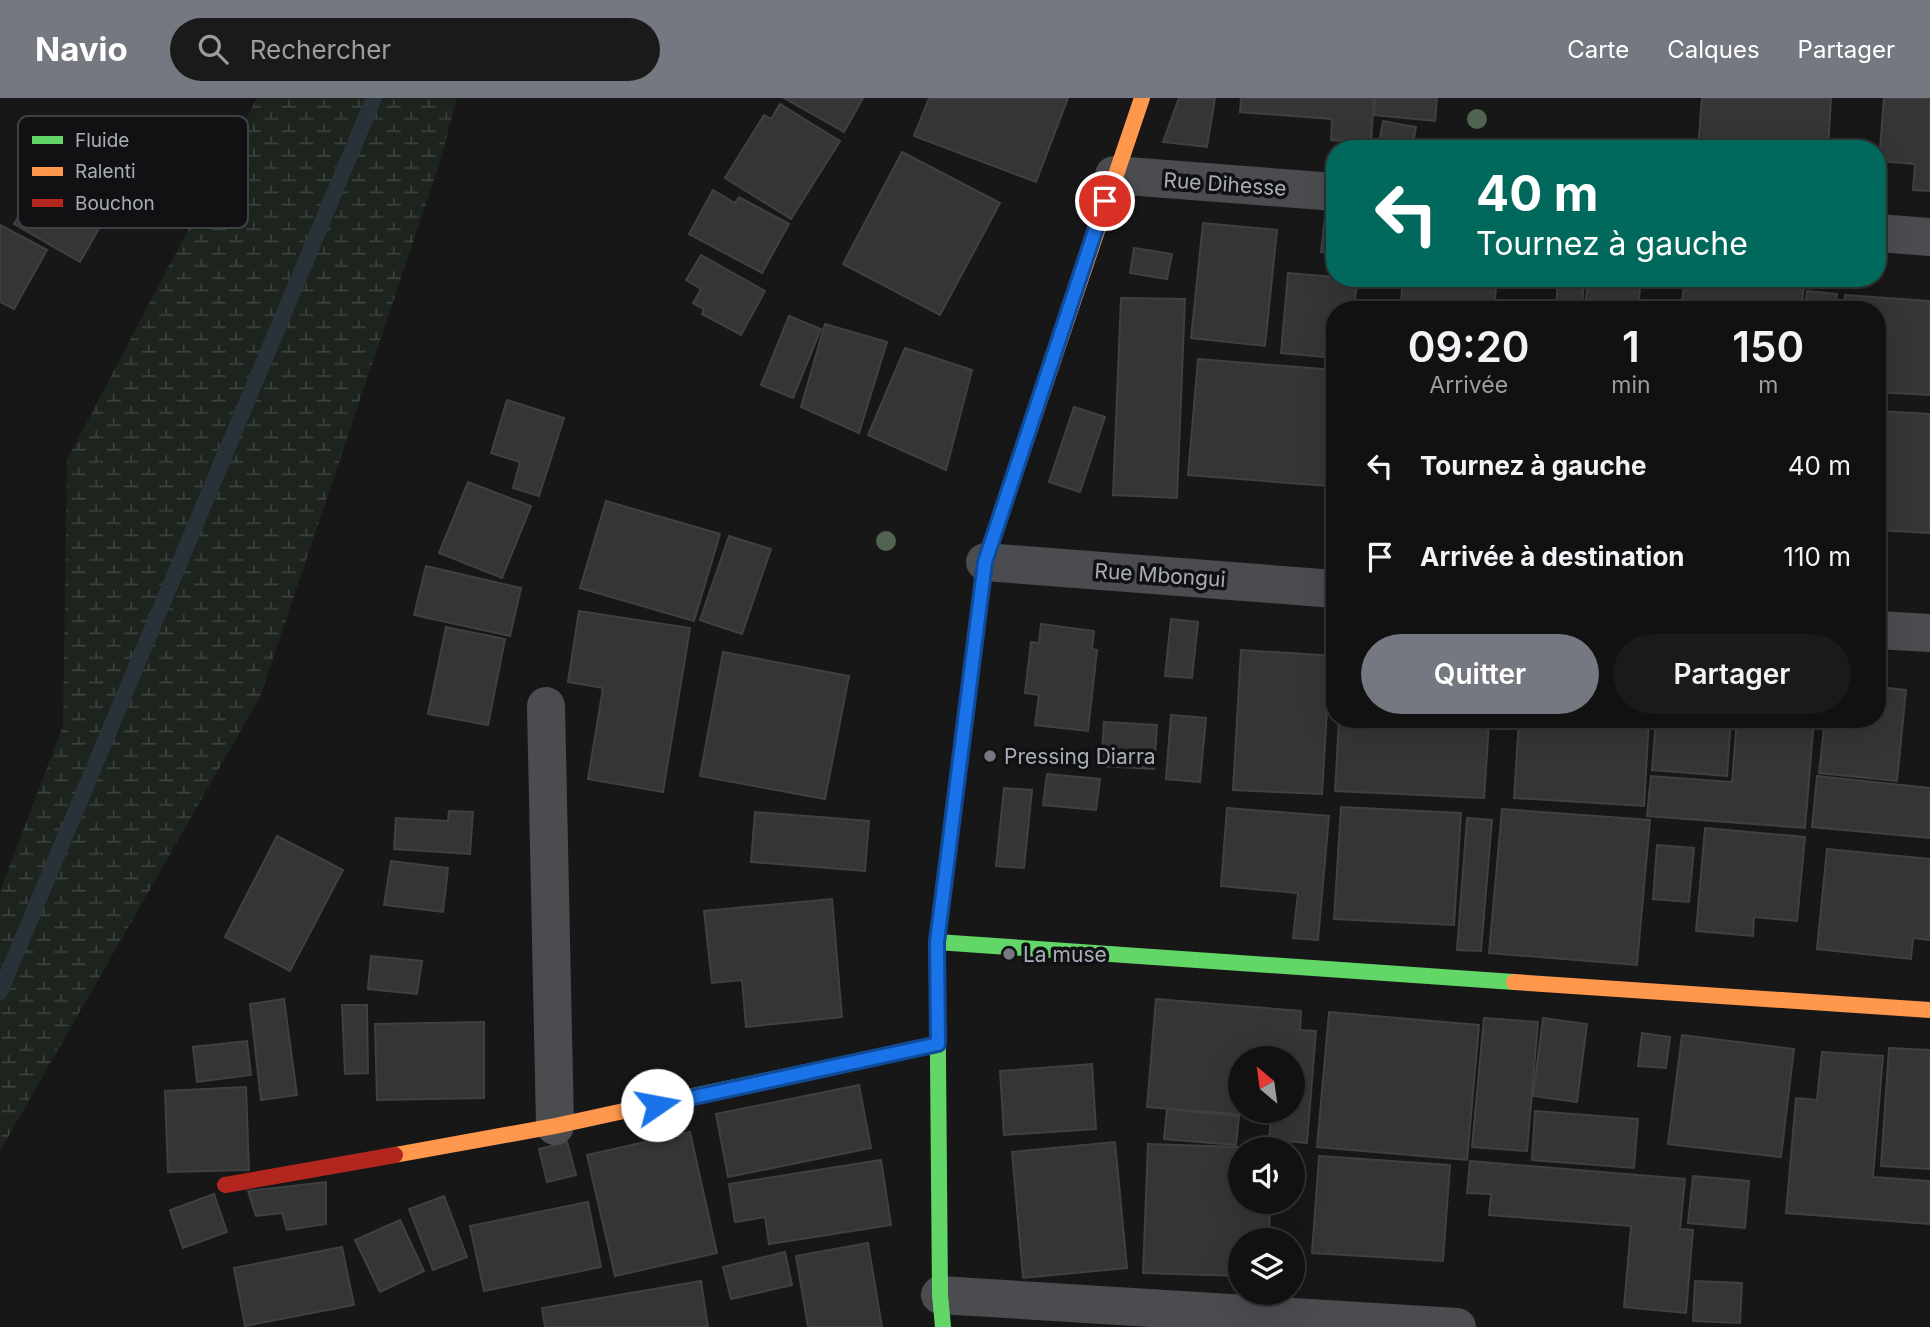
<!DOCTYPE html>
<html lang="fr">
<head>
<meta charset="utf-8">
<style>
  body { margin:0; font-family:Inter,sans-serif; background:#1a1a1a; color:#f1f3f6; height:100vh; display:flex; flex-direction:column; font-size:26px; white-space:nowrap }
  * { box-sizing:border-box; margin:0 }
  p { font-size:23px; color:#9c9d9f }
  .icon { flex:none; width:38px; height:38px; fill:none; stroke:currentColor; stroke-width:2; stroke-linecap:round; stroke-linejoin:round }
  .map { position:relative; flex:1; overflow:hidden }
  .details { position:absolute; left:1326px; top:203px; width:560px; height:427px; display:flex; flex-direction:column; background:#111; border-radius:28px; box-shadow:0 7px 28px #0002,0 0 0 2px #303131 }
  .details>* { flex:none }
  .hud { position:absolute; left:1326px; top:42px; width:560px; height:147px; border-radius:28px; box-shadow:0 7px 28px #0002,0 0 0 2px #303131; background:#00695c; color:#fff; overflow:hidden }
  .needle { width:46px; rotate:331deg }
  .buttons { position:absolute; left:1228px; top:948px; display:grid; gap:14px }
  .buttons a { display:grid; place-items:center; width:77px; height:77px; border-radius:50%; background:#111; box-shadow:0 7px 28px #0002,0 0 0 2px #303131; font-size:35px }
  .pin { position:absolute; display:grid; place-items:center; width:60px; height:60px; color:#fff; margin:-30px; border:4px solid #fff; border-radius:50%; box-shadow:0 2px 7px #0007 }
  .me { position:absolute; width:77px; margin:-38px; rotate:78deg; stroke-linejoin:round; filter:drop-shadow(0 0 5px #0008) }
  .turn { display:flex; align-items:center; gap:24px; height:147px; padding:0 35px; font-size:32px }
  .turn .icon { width:91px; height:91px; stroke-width:2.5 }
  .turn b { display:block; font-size:49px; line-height:60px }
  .eta { display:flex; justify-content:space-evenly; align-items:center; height:119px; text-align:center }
  .eta b { font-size:42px; font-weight:600; line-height:49px }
  .action { display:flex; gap:14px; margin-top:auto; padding:14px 35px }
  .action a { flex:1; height:80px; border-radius:42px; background:#757880; color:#fff; font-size:28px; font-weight:600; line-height:80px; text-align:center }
  .action a+a { background:#1a1a1a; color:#f1f3f6 }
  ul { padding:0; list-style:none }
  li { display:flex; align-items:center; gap:21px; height:91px; padding:0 35px }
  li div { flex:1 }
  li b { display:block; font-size:26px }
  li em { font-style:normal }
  header { display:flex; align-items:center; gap:42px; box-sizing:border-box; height:98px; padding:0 35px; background:#757880; color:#fff }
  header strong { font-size:33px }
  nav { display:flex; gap:38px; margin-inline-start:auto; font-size:24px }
  .search { width:490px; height:63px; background:#1a1a1a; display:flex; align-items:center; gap:18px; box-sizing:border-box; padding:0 24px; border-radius:38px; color:#9c9d9f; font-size:26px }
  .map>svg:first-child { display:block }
</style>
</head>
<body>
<header>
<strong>Navio</strong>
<div class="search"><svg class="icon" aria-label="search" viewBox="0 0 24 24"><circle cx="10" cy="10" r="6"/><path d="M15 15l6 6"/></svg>Rechercher</div>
<nav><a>Carte</a><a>Calques</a><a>Partager</a></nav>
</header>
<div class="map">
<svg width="1930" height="1229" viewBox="0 0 1930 1229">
  <defs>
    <pattern id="wetland-marsh" width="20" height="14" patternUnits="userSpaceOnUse" patternTransform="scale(1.75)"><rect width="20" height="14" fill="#1d241e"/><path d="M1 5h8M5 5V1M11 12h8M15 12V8" fill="none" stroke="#3b413d"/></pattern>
  </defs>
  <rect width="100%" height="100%" fill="#171717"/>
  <!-- wetland -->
  <polygon fill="url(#wetland-marsh)" points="257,0 457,0 439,67 260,599 0,1053 0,793 63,628 67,362"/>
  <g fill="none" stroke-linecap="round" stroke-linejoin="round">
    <!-- stream -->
    <polyline stroke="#2a3239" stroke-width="16" points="0,894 374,0"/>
  </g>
  <!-- building -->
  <g fill="#353536" stroke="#3f4043" stroke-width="2" fill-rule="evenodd">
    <polygon points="784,0 863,0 844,34"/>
    <polygon points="929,0 1068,0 1036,84 914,38"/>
    <polygon points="1179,0 1215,0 1207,49 1163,44"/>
    <polygon points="1241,0 1374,0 1371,45 1331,42 1332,21 1240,14"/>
    <polygon points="1375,0 1437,0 1435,23 1374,17"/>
    <polygon points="1702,0 1831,0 1828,51 1698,51"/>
    <polygon points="1884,0 1930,0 1930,93 1913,92 1915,66 1879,63"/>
    <polygon points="780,6 840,43 791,121 725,80 764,17 771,21"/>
    <polygon points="1383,23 1416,29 1412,51 1378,51"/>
    <polygon points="902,54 1000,105 940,217 843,166"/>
    <polygon points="41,81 106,118 80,164 14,126"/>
    <polygon points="713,92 735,105 739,99 789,126 762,175 689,136"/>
    <polygon points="1325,119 1335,119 1335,156 1321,154"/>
    <polygon points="1203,125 1277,132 1265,248 1191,240"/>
    <polygon points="0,127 47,152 14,211 0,204"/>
    <polygon points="1134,150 1172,156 1167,181 1130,175"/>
    <polygon points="701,157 765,193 741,237 702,216 704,211 693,205 701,191 686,182"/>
    <polygon points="1288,175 1357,181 1354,212 1335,212 1335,260 1281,255"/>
    <polygon points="1403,180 1497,180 1494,212 1454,212 1401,207"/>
    <polygon points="1558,180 1584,180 1582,212 1556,212"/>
    <polygon points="1588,180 1641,180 1638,212 1585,212"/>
    <polygon points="1685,180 1805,180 1801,212 1681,212"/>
    <polygon points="1807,193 1837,196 1835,212 1805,212"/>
    <polygon points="1845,197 1930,203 1930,297 1878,294 1878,212 1844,212"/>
    <polygon points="1121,200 1185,201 1177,400 1113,397"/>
    <polygon points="789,218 821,231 793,300 761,287"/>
    <polygon points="825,226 887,244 859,335 801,309"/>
    <polygon points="905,250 972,272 946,372 868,337"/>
    <polygon points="1198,261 1335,272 1335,300 1328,388 1188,377"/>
    <polygon points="507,302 564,320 539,398 513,390 520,364 491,355"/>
    <polygon points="1074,309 1105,319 1080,394 1049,384"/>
    <polygon points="1878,313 1930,316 1930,435 1878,432"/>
    <polygon points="468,384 531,408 502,480 439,455"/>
    <polygon points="606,403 720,436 694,523 580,490"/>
    <polygon points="729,438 771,451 742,536 700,522"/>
    <polygon points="426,468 521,490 510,538 414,517"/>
    <polygon points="579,513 690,530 663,694 588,681 603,590 568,584"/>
    <polygon points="1171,521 1198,524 1192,580 1165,578"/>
    <polygon points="1041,526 1094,533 1092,551 1097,552 1088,633 1035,627 1039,597 1025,595 1031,544 1039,545"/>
    <polygon points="446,529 505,541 488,627 428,616"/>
    <polygon points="1241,552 1335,558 1335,613 1327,612 1322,696 1233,692"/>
    <polygon points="723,554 849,578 825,701 700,678"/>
    <polygon points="1878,589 1906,592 1897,683 1819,675 1825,621 1878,621"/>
    <polygon points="1171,617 1206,620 1200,684 1166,681"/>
    <polygon points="1339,621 1410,621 1489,625 1484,700 1335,693"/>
    <polygon points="1519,621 1649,621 1644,708 1514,700"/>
    <polygon points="1656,621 1731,621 1727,678 1652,672"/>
    <polygon points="1737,621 1814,621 1805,730 1647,718 1651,678 1732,684"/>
    <polygon points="1104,624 1157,627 1154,671 1101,668"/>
    <polygon points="1047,676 1100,681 1096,712 1043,707"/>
    <polygon points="1817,678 1930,690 1930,740 1812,729"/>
    <polygon points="1004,690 1032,692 1024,770 996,768"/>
    <polygon points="1341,709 1461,715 1454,827 1334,821"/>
    <polygon points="1227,710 1329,718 1318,842 1293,840 1298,795 1221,788"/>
    <polygon points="1502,711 1650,722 1637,867 1489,855"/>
    <polygon points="449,713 473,714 470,756 394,751 396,720 448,723"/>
    <polygon points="755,714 869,723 865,773 751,764"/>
    <polygon points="1467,720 1492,722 1481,853 1457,852"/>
    <polygon points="1705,730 1805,739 1797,823 1754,819 1753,838 1696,833"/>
    <polygon points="277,738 343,772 290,873 225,839"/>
    <polygon points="1657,747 1694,750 1689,804 1653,801"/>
    <polygon points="1827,751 1930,761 1930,842 1913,840 1911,861 1817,851"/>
    <polygon points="391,763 448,770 443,814 384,807"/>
    <polygon points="832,801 842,919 746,929 742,882 712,885 704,813"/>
    <polygon points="371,858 422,863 417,896 368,891"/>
    <polygon points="284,901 297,997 261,1002 250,906"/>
    <path d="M1156,901L1301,913L1300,932L1316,933L1307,1045L1269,1042L1271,1019L1147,1009ZM1241,961H1293V1013H1241Z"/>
    <polygon points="342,907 367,907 368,975 345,976"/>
    <polygon points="1329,914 1479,927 1467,1062 1317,1049"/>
    <polygon points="1484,920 1538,924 1527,1053 1472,1049"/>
    <polygon points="1543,920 1587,926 1577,1004 1533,998"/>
    <polygon points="484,924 484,1000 377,1002 375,926"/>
    <polygon points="1642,935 1670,939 1666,970 1638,968"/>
    <polygon points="1682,937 1794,951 1781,1059 1668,1046"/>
    <polygon points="247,943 251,977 197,984 193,949"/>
    <polygon points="1889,950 1930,952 1930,1071 1881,1068"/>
    <polygon points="1822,954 1883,958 1873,1079 1930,1083 1930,1126 1786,1115 1796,1000 1817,1002"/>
    <polygon points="1092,966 1096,1031 1004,1037 1000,973"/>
    <polygon points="859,987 871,1050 728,1079 716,1016"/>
    <polygon points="246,989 249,1072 168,1074 165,993"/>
    <polygon points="1167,1011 1239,1018 1236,1047 1164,1041"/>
    <polygon points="1535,1013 1638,1021 1634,1070 1532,1062"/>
    <polygon points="690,1034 717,1155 615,1178 587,1057"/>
    <polygon points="567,1044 576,1077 547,1084 539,1051"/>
    <polygon points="1115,1044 1127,1170 1023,1180 1012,1054"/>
    <polygon points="1148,1046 1272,1050 1241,1052 1241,1104 1270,1104 1269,1143 1241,1143 1241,1178 1143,1175"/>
    <polygon points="1319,1058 1450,1067 1443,1163 1312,1155"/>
    <polygon points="881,1062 891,1127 769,1146 765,1119 735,1124 729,1086"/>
    <polygon points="1470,1063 1685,1081 1680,1131 1693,1132 1686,1215 1624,1209 1631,1128 1489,1117 1491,1096 1467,1095"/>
    <polygon points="1693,1078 1749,1083 1745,1130 1688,1125"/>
    <polygon points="326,1084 326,1126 287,1132 282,1115 256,1118 248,1093"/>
    <polygon points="214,1096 227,1134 183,1150 170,1112"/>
    <polygon points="444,1098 467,1159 433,1172 409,1111"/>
    <polygon points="588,1104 601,1169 484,1193 470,1128"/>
    <polygon points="400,1122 424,1173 380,1194 355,1142"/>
    <polygon points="868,1145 882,1229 808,1229 796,1158"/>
    <polygon points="342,1149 354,1207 245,1228 234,1170"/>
    <polygon points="785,1154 792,1187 731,1201 723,1169"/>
    <polygon points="701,1183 708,1229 545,1229 542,1210"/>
    <polygon points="1695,1183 1742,1185 1740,1225 1693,1223"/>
  </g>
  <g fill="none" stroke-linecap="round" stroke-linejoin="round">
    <!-- street -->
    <g stroke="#4b4c50" stroke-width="38">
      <polyline points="1114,77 1335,94"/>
      <polyline points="1878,135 1930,139"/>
      <polyline points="985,464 1335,491"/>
      <polyline points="1878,532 1930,535"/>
      <polyline points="546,608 555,1028"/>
      <polyline points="940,1197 1457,1229"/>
    </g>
    <!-- fast -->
    <g stroke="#63d668" stroke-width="16">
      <polyline points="937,844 1514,884"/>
      <polyline points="688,999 938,946"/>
      <polyline points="943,1229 940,1197 937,844 985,464 994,437"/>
    </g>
    <!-- slow -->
    <g stroke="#ff974d" stroke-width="16">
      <polyline points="994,437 1142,0"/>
      <polyline points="1514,884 1930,912"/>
      <polyline points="395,1057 555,1028 688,999"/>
    </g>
    <!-- jam -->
    <polyline stroke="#b3261e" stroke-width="16" points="225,1087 395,1057"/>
  </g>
  <!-- trees -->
  <g fill="#506451">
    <circle cx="1477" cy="21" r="10"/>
    <circle cx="886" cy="443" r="10"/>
  </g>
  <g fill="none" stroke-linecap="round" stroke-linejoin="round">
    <!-- route casing -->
    <g stroke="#114b97" stroke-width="18">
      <polyline id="route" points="657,1007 938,946 937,844 985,464 1105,103"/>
    </g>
    <!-- route -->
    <use href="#route" stroke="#1a73e8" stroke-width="12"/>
  </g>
  <!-- markers -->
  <g fill="#757880" stroke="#111113" stroke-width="2.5">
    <circle cx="990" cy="658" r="7"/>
    <circle cx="1009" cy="856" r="7"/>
  </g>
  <g text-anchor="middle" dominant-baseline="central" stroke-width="7" stroke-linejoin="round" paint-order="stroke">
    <!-- street labels -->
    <g font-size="21" fill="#a8adb8" stroke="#111113">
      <text transform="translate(1225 86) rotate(4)">Rue Dihesse</text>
      <text transform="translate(1160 477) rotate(4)">Rue Mbongui</text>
    </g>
    <!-- poi labels -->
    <g font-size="21" fill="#a8adb8" stroke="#111113" text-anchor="start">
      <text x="1004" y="658">Pressing Diarra</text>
      <text x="1023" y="856">La muse</text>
    </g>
  </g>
  <!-- legend -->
  <rect x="18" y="18" width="230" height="112" rx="10" fill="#111113" stroke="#3e4045" stroke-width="2"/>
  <rect x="32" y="38" width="31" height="8" fill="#63d668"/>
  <rect x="32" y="69" width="31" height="9" fill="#ff974d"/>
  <rect x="32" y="101" width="31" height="8" fill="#b3261e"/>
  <g font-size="19" fill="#a8adb8">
    <text x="75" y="49">Fluide</text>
    <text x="75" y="80">Ralenti</text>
    <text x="75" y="112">Bouchon</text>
  </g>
</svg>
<div class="buttons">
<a><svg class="needle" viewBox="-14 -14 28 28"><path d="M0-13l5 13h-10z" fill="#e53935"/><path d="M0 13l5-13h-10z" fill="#9c9d9f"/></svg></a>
<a><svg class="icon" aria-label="sound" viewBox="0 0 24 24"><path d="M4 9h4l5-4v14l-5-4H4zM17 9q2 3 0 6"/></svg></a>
<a><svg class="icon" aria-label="layers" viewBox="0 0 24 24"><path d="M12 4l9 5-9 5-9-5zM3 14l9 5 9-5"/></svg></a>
</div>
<div class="pin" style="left:1105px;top:103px;background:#d93025"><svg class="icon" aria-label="arrive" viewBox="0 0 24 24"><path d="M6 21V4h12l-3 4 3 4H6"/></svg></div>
<svg class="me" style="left:657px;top:1007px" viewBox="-20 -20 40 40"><circle r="19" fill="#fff"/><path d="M0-13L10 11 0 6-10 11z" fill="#1a73e8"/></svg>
<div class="hud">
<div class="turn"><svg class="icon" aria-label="left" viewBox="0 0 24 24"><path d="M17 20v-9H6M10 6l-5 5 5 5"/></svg><div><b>40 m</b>Tournez à gauche</div></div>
</div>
<section class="details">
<div class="eta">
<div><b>09:20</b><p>Arrivée</p></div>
<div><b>1</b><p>min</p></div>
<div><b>150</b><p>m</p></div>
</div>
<ul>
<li><svg class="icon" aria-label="left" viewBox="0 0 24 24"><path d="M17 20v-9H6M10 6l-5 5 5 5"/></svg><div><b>Tournez à gauche</b></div><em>40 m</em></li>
<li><svg class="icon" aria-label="arrive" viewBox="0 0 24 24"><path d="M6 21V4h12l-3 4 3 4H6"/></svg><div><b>Arrivée à destination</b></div><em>110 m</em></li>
</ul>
<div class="action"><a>Quitter</a><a>Partager</a></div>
</section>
</div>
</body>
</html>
